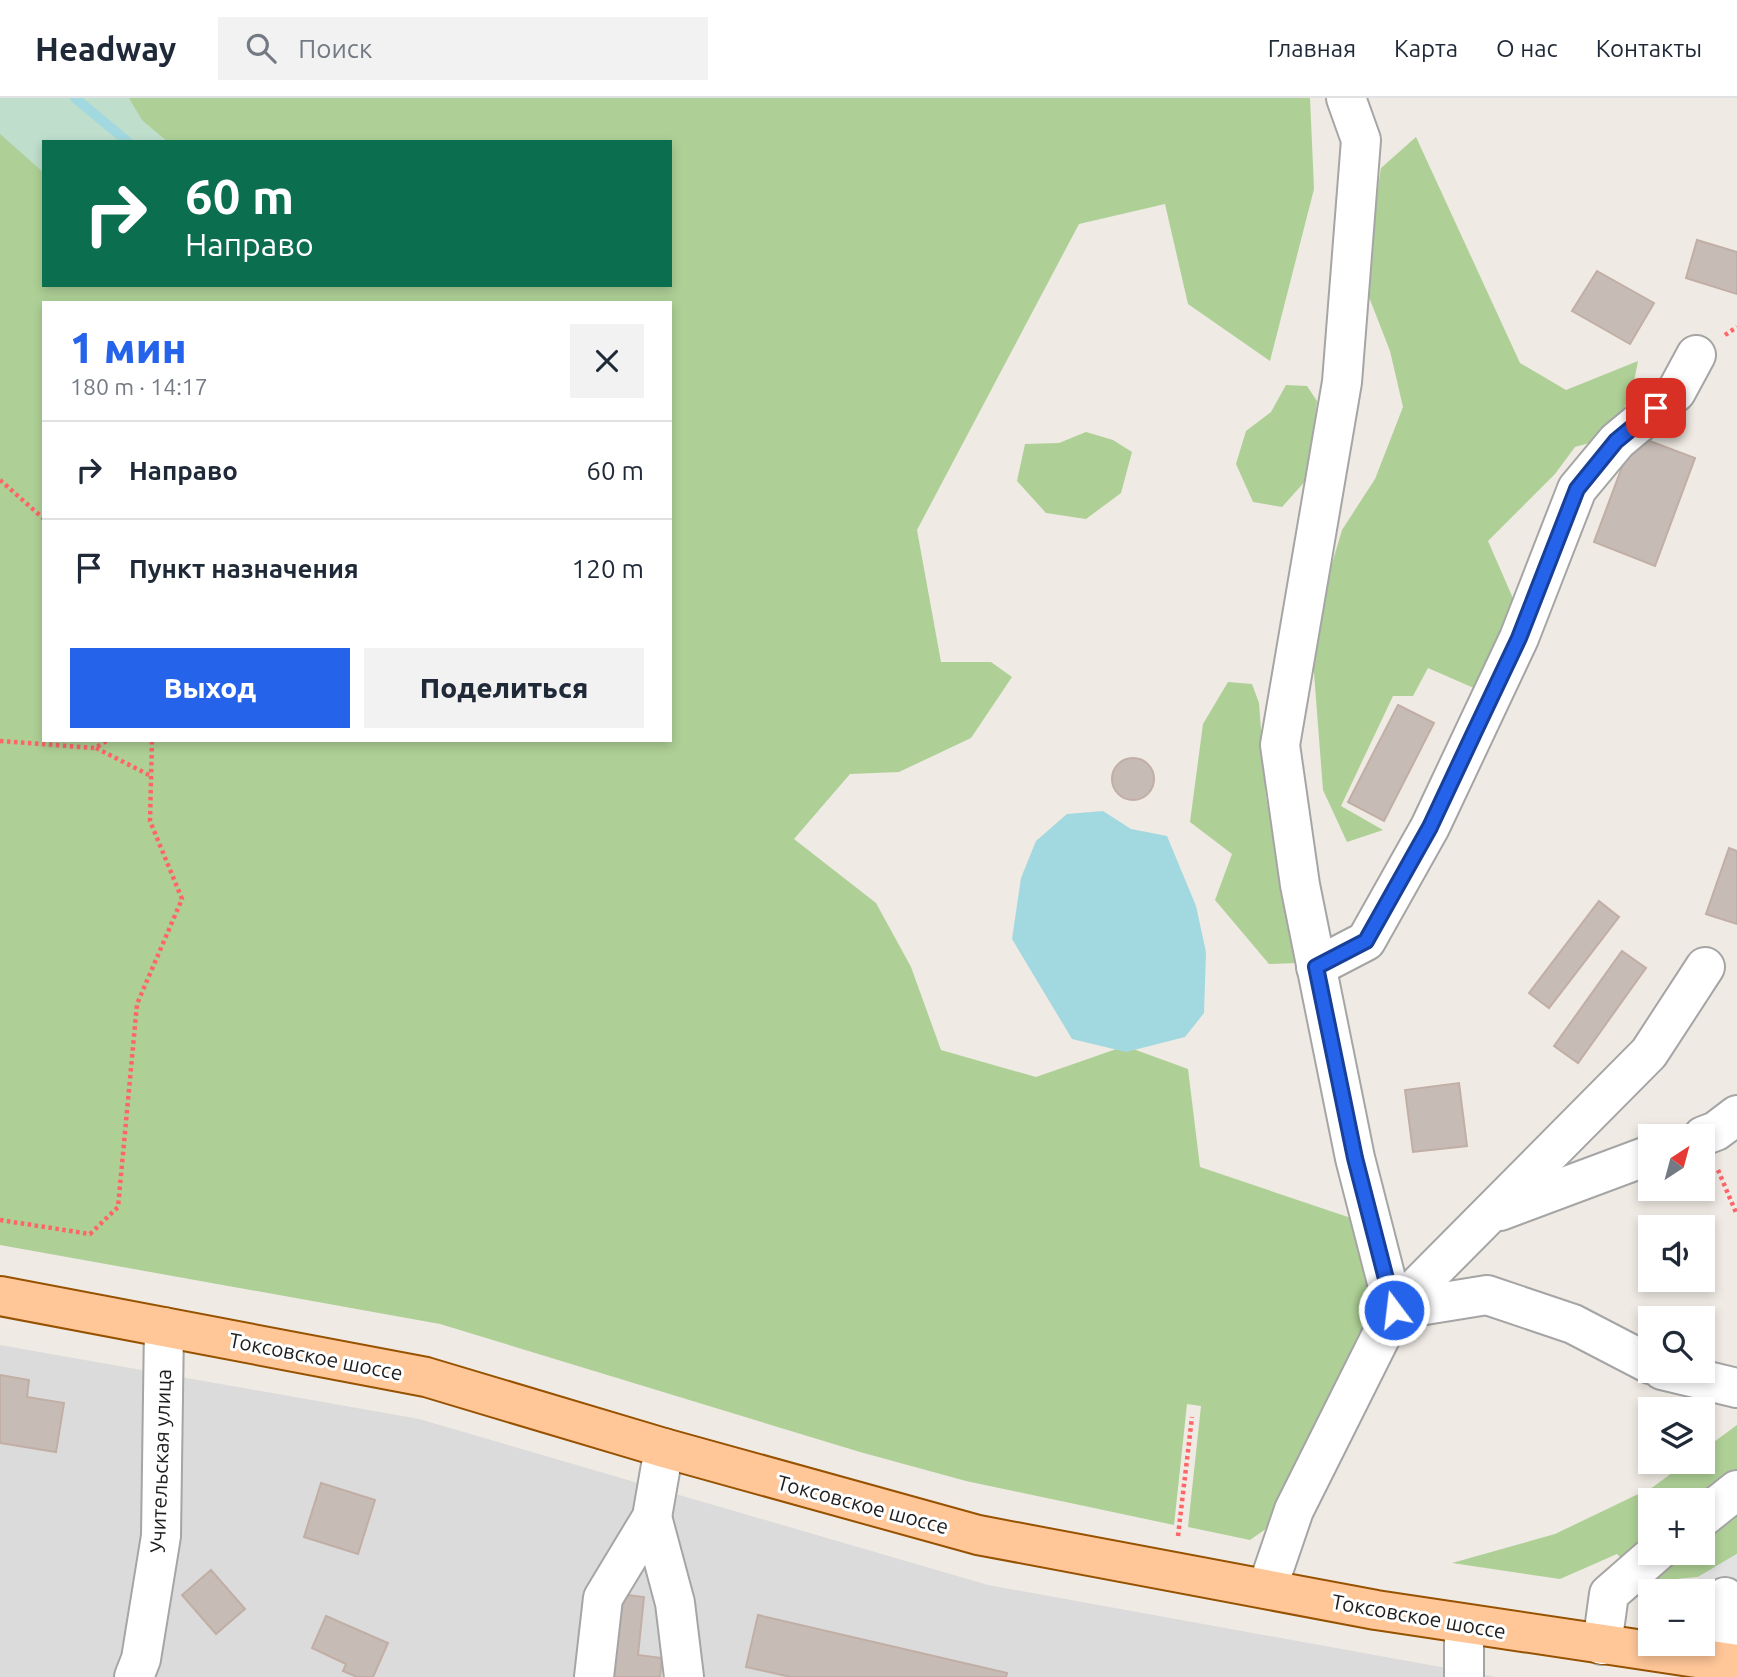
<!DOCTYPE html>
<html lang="ru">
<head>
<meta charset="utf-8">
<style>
  body { margin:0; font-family:Ubuntu,sans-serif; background:#f2f2f3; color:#1f2937; height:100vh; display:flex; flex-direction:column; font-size:26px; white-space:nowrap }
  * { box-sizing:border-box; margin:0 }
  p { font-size:23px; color:#747a83 }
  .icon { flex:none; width:38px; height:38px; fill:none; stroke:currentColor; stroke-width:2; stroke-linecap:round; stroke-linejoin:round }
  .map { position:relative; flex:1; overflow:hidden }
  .sheet { position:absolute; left:42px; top:203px; width:630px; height:441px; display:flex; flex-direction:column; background:#fff; border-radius:0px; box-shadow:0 4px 10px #0003 }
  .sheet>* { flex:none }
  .hud { position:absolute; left:42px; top:42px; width:630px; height:147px; border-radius:0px; box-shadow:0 4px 10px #0003; background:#0b6e4f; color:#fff; overflow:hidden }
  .needle { width:46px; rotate:36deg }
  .fabs { position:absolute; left:1638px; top:1026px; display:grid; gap:14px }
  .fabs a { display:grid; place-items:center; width:77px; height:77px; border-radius:0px; background:#fff; box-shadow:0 4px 10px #0003; font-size:35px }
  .pin { position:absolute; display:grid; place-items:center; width:60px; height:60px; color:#fff; margin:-30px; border-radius:14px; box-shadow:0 4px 10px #0006 }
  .me { position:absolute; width:77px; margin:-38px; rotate:345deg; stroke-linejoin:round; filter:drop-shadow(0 0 5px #0008) }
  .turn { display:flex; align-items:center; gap:24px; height:147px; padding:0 28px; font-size:32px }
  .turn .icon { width:91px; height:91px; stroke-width:2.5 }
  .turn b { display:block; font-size:49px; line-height:60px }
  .round { display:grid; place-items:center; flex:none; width:74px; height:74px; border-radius:0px; background:#f2f2f3 }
  .summary { display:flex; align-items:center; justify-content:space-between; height:119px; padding:0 28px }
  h1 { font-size:42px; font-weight:800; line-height:52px; color:#2563eb }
  .primary-button { display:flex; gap:14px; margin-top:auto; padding:14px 28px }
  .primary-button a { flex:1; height:80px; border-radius:0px; background:#2563eb; color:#fff; font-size:28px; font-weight:800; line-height:80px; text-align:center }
  .primary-button a+a { background:#f2f2f3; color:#1f2937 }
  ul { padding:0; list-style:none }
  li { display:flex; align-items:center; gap:21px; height:98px; padding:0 28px; border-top:2px solid #e0e1e3 }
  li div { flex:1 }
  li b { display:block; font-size:26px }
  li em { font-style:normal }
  header { display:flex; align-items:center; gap:42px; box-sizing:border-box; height:98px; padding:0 35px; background:#fff; border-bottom:2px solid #e0e1e3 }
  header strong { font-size:33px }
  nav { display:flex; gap:38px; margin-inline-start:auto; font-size:24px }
  .search { width:490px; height:63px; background:#f2f2f3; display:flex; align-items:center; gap:18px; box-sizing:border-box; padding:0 24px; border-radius:0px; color:#747a83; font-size:26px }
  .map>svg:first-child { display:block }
</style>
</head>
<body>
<header>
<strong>Headway</strong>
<div class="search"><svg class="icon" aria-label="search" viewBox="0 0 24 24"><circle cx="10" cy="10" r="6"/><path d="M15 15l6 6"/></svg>Поиск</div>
<nav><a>Главная</a><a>Карта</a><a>О нас</a><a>Контакты</a></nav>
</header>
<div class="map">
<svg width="1737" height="1579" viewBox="0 0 1737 1579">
  <rect width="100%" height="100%" fill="#efeae3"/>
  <!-- residential -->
  <polygon fill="#dcdbdb" points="0,1247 419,1321 988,1487 1496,1579 0,1579"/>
  <!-- forest -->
  <g fill="#aed096" fill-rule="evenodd">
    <path d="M0,0H1310L1314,91L1270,263L1188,206L1165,106L1079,126L917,432L941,564H991L1012,579L971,640L899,674L850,676L794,741L876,805L911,869L941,952L1036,979L1125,948L1188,971L1200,1069L1351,1120L1380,1213L1270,1428L1250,1442L1188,1429L1201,1308L1187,1306L1174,1427L966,1383L860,1354L440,1226L0,1147ZM44,44H670V187H44ZM44,205H670V642H44Z"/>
    <polygon points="1416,39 1520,265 1566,292 1638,263 1631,299 1603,341 1575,349 1555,376 1488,443 1519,514 1483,594 1428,570 1413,598 1393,598 1341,708 1383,732 1347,744 1323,692 1311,536 1342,432 1375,381 1403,309 1390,253 1369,199 1375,109 1381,70"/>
    <polygon points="1286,287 1307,288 1317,303 1308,380 1282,409 1253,404 1236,366 1246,333 1271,314"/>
    <polygon points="1086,334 1113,342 1132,354 1121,395 1086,421 1046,415 1017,383 1025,346 1059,345"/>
    <polygon points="1228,584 1252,586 1259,605 1266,699 1298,865 1269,866 1215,802 1232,756 1190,724 1203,626"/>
    <path d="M1737,1327V1456L1698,1479L1644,1484L1617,1456L1560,1481L1452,1465L1555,1436L1653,1389L1688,1363H1703V1352ZM1650,1402H1703V1454H1650Z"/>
  </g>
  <!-- wetland -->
  <polygon fill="#bfdecc" points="0,0 129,0 142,22 168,44 44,44 44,75 0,36"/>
  <!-- parking -->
  <polygon fill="#e2e2e2" points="1737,1456 1737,1516 1714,1520 1698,1479"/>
  <!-- water -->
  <polygon fill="#a2d8df" points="1103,713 1131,731 1167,738 1196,808 1206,854 1204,915 1185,939 1126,954 1072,941 1012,841 1021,780 1036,743 1067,716"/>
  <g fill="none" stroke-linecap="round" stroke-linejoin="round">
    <!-- stream -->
    <polyline stroke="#a2d8df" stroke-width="10" points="75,0 128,44"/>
  </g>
  <!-- building -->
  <g fill="#c7bbb6" stroke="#c1aea5" stroke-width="2">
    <polygon points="1697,142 1737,154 1737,196 1686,180"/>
    <polygon points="1597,173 1654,205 1630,246 1572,213"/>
    <polygon points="1634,337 1695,360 1655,468 1594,444"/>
    <polygon points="1398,607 1434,625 1384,723 1348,704"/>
    <circle cx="1133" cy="681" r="21"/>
    <polygon points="1729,750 1737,753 1737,826 1706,816"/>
    <polygon points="1599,803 1619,819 1549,910 1529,895"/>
    <polygon points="1622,853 1646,870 1578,965 1554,948"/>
    <polygon points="1459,985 1467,1048 1413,1054 1405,992"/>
    <polygon points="0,1277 29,1282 27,1299 64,1305 56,1354 0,1345"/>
    <polygon points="321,1385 375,1402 358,1456 304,1439"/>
    <polygon points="211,1472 245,1511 216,1536 182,1497"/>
    <polygon points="620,1496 644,1499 638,1557 662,1560 660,1579 611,1579"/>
    <polygon points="758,1517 1007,1575 1006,1579 791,1579 746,1569"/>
    <polygon points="326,1518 388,1545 373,1579 357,1579 343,1573 346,1566 312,1550"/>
  </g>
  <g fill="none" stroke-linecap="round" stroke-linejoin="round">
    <!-- minor casing -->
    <g stroke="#a5a5a5" stroke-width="42">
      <g id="minor">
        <polyline points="1346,0 1361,42 1342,284 1280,647 1300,787 1355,1060 1394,1212 1487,1197 1573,1226 1650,1266"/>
        <polyline points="1316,869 1366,843 1430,729 1519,540 1577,391 1617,343 1676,294 1696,257"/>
        <polyline points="1703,1038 1716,1033 1737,1017"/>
        <polyline points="1500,1113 1650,1057"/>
        <polyline points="1662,1272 1737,1290"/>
        <polyline points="652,1419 675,1505 684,1579"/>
        <polyline points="1703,1419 1737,1392"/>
        <polyline points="1267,1491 1294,1412 1394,1212 1649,955 1705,869"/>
        <polyline points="1725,1499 1725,1565"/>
        <polyline points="1464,1526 1464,1579"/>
        <polyline points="1602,1547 1609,1496 1657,1454"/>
        <polyline points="134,1579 141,1561 161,1438 164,1229"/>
        <polyline points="594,1579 603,1500 652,1419 664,1350"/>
      </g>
    </g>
    <!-- major casing -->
    <g stroke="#975200" stroke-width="42">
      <polyline id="major" points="0,1198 426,1279 664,1350 978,1437 1376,1512 1737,1566"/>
    </g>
    <!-- path -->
    <g stroke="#ff6568" stroke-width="4.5" stroke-dasharray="3.5 3.5" stroke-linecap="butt">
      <polyline points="1725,237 1737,229"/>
      <polyline points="0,382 44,421"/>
      <polyline points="0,643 95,650 108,642"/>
      <polyline points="96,650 151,678"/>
      <polyline points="1718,1072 1737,1117"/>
      <polyline points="0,1122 90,1136 118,1109 137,906 182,801 150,723 152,642"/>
      <polyline points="1178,1438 1192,1319"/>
    </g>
    <!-- minor -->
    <use href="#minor" stroke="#fff" stroke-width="38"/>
    <!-- major -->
    <use href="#major" stroke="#ffc698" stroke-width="38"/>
  </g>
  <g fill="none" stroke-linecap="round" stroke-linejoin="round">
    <!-- route casing -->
    <g stroke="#184099" stroke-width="18">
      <polyline id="route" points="1394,1212 1355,1060 1316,869 1366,843 1430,729 1474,635 1519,540 1577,391 1616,343 1656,310"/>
    </g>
    <!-- route -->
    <use href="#route" stroke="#2563eb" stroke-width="12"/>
  </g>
  <g text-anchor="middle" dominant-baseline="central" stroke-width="6" stroke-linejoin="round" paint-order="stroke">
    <!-- street labels -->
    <g font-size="21" fill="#1e1e1e" stroke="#fff">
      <text transform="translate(316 1258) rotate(11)">Токсовское шоссе</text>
      <text transform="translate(160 1363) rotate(-88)">Учительская улица</text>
      <text transform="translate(863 1406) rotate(15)">Токсовское шоссе</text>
      <text transform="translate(1419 1518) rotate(10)">Токсовское шоссе</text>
    </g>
  </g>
</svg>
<div class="fabs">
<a><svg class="needle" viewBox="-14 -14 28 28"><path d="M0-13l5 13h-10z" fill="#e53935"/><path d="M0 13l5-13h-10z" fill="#747a83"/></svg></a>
<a><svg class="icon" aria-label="sound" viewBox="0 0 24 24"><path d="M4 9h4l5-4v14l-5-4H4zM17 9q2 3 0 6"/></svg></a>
<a><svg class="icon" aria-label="search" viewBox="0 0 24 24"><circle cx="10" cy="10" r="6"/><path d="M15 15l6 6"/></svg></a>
<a><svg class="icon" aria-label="layers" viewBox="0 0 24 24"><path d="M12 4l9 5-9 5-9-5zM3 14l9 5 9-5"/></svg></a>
<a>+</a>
<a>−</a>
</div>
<div class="pin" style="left:1656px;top:310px;background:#d93025"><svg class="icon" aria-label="arrive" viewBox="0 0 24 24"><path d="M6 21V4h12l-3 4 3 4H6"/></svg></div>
<svg class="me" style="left:1394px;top:1212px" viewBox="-20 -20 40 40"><circle r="17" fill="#2563eb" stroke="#fff" stroke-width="3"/><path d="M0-11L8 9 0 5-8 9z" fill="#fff"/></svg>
<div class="hud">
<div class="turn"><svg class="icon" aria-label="right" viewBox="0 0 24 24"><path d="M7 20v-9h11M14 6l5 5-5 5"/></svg><div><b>60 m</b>Направо</div></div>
</div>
<section class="sheet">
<div class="summary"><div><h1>1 мин</h1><p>180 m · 14:17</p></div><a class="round"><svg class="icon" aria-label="close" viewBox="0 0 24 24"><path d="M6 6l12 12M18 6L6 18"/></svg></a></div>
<ul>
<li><svg class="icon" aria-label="right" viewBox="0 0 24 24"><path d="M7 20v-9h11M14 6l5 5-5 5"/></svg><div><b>Направо</b></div><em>60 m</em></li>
<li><svg class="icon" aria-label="arrive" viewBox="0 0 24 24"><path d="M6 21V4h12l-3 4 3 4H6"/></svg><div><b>Пункт назначения</b></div><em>120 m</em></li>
</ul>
<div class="primary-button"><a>Выход</a><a>Поделиться</a></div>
</section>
</div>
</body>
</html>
